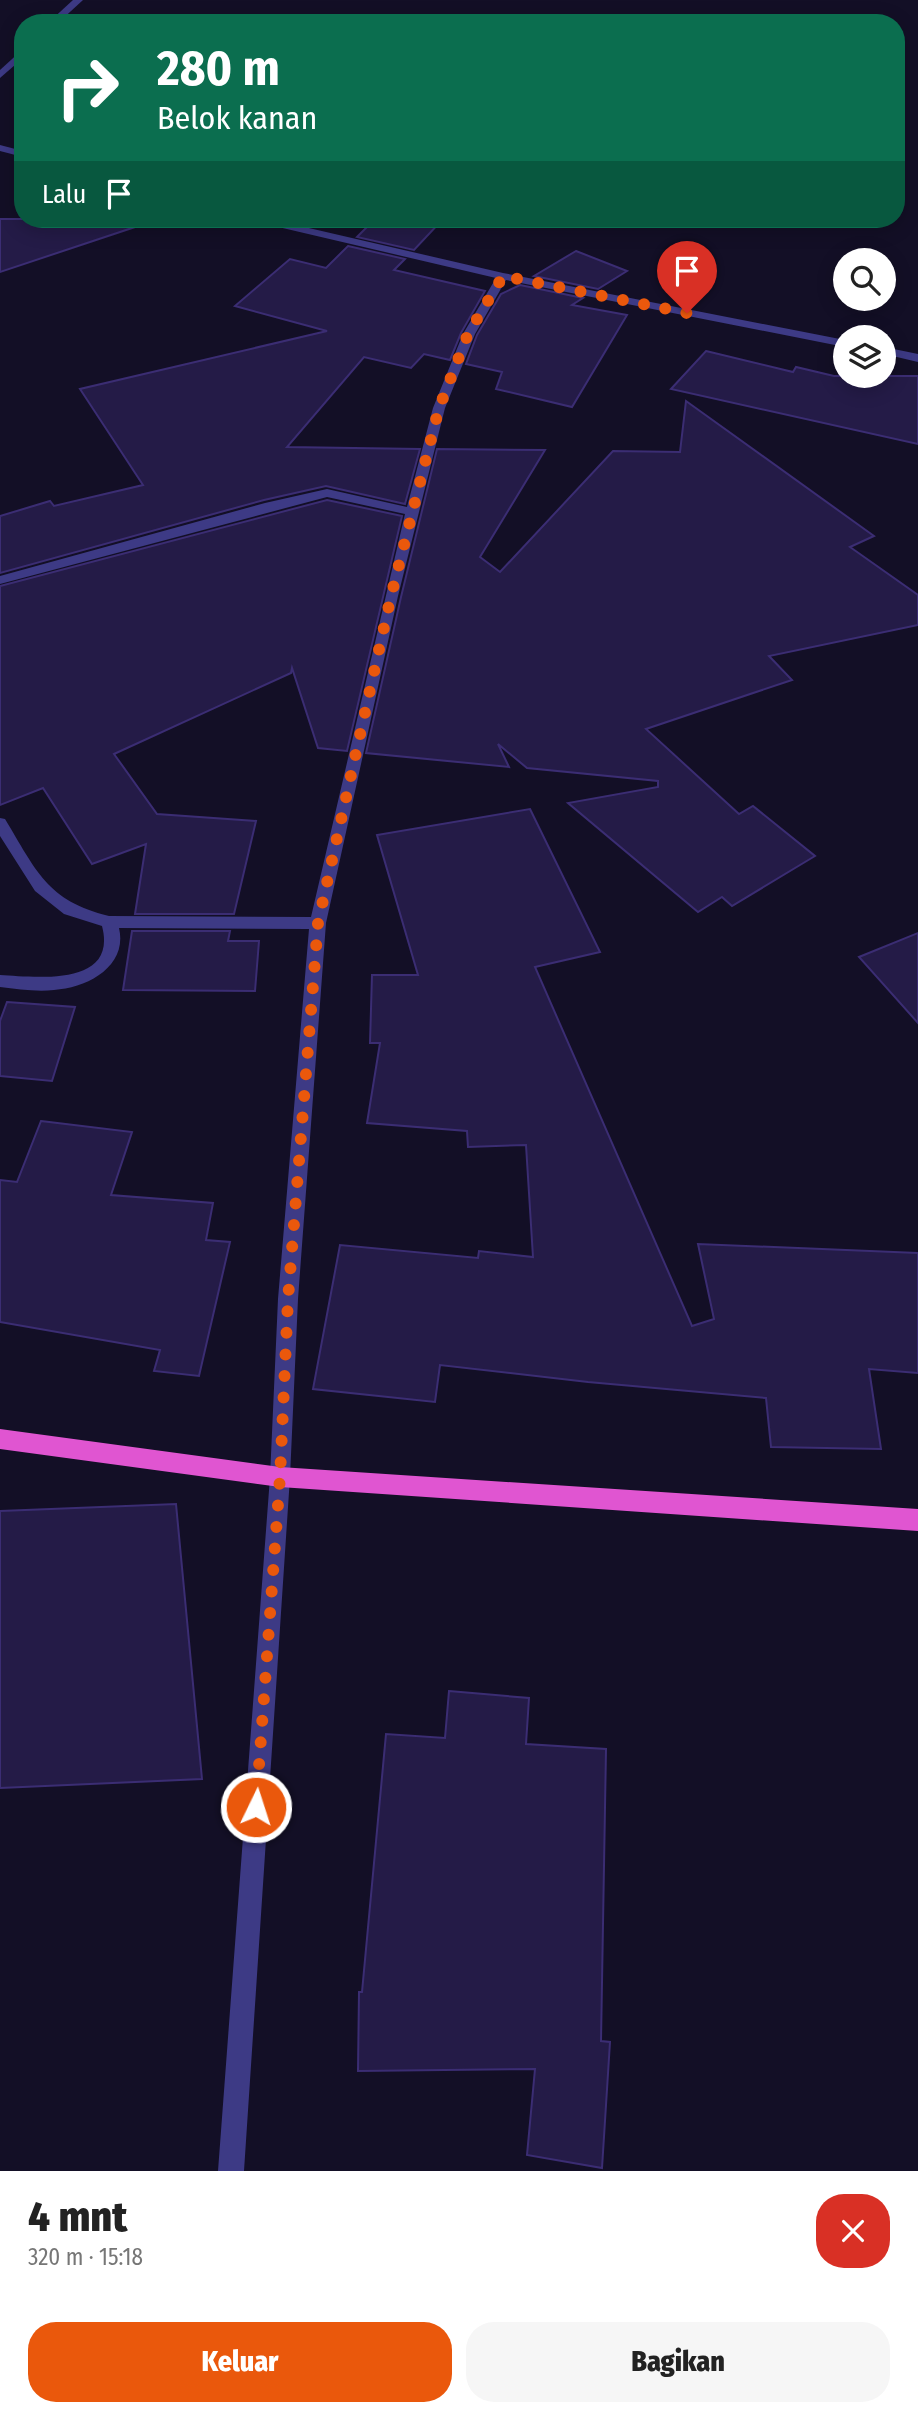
<!DOCTYPE html>
<html lang="id">
<head>
<meta charset="utf-8">
<style>
  body { margin:0; font-family:"Fira Sans Condensed",sans-serif; background:#f6f6f6; color:#222; height:100vh; display:flex; flex-direction:column; font-size:26px; white-space:nowrap }
  * { box-sizing:border-box; margin:0 }
  p { font-size:23px; color:#767676 }
  .icon { flex:none; width:38px; height:38px; fill:none; stroke:currentColor; stroke-width:2; stroke-linecap:round; stroke-linejoin:round }
  .map { position:relative; height:2171px; overflow:hidden }
  .side { display:flex; flex-direction:column; background:#fff; flex:1 }
  .side>* { flex:none }
  .guide { position:absolute; left:14px; top:14px; width:891px; height:214px; border-radius:28px; box-shadow:0 4px 18px #0003; background:#0b6e4f; color:#fff; overflow:hidden }
  .controls { position:absolute; left:833px; top:248px; display:grid; gap:14px }
  .controls a { display:grid; place-items:center; width:63px; height:63px; border-radius:50%; background:#fff; box-shadow:0 4px 18px #0003; font-size:35px }
  .pin { position:absolute; display:grid; place-items:center; width:60px; height:60px; color:#fff; margin:-72px -30px; border-radius:50% 50% 50% 0; rotate:-45deg; box-shadow:0 0 7px #0007 }
  .pin .icon { rotate:45deg }
  .me { position:absolute; width:77px; margin:-38px; rotate:4deg; stroke-linejoin:round; filter:drop-shadow(0 0 5px #0008) }
  .turn { display:flex; align-items:center; gap:24px; height:147px; padding:0 28px; font-size:32px }
  .turn .icon { width:91px; height:91px; stroke-width:2.5 }
  .turn b { display:block; font-size:49px; line-height:60px }
  .then { display:flex; align-items:center; height:66px; padding:0 28px; background:#0003; gap:14px; font-size:26px }
  .round { display:grid; place-items:center; flex:none; width:74px; height:74px; border-radius:28px; background:#f6f6f6 }
  .summary { display:flex; align-items:center; justify-content:space-between; height:119px; padding:0 28px }
  h1 { font-size:42px; font-weight:800; line-height:52px }
  .primary-button { display:flex; gap:14px; margin-top:auto; padding:14px 28px }
  .primary-button a { flex:1; height:80px; border-radius:28px; background:#ea580c; color:#fff; font-size:28px; font-weight:800; line-height:80px; text-align:center }
  .primary-button a+a { background:#f6f6f6; color:#222 }
  .map>svg:first-child { display:block }
</style>
</head>
<body>
<div class="map">
<svg width="918" height="2171" viewBox="0 0 918 2171">
  <rect width="100%" height="100%" fill="#130f26"/>
  <!-- building -->
  <g fill="#241b47" stroke="#3b2d73" stroke-width="2">
    <polygon points="0,219 133,219 135,227 0,272"/>
    <polygon points="375,219 443,219 414,250 357,237"/>
    <polygon points="348,246 405,259 394,270 485,291 461,333 450,360 424,354 411,368 364,357 287,447 420,449 405,504 326,486 264,500 0,573 0,516 50,501 54,506 143,485 80,389 327,331 235,306 290,259 326,268"/>
    <polygon points="576,251 627,271 598,289 534,276"/>
    <polygon points="520,285 583,298 572,305 627,315 572,407 496,389 502,372 466,364 477,335 501,294"/>
    <polygon points="706,351 793,372 796,367 834,376 918,376 918,444 671,389"/>
    <polygon points="686,401 874,536 850,547 918,595 918,625 769,656 792,680 646,729 739,814 753,806 815,856 732,906 722,897 698,912 568,803 658,787 658,781 527,768 498,744 509,767 366,753 401,597 437,449 545,450 480,557 500,572 613,451 680,452"/>
    <polygon points="327,500 402,516 347,751 318,748 292,668 291,673 114,754 157,814 256,821 234,914 135,914 146,844 92,864 43,788 0,805 0,586"/>
    <polygon points="530,809 600,952 535,967 692,1326 714,1319 698,1244 918,1253 918,1373 869,1369 881,1449 771,1447 766,1398 588,1382 440,1365 435,1402 313,1389 340,1245 478,1258 479,1251 533,1257 526,1145 468,1147 467,1131 367,1123 380,1043 370,1043 372,975 418,975 377,835"/>
    <polygon points="132,931 230,931 228,941 259,941 255,991 123,990"/>
    <polygon points="918,933 918,1023 859,957"/>
    <polygon points="7,1002 75,1007 52,1081 0,1076 0,1021"/>
    <polygon points="41,1121 132,1132 111,1195 213,1203 206,1240 230,1242 199,1376 154,1371 160,1350 0,1322 0,1180 17,1182"/>
    <polygon points="176,1504 202,1779 0,1788 0,1511"/>
    <polygon points="449,1691 529,1698 526,1744 606,1749 601,2041 610,2042 602,2168 527,2155 535,2069 358,2071 359,1992 362,1992 386,1734 445,1738"/>
  </g>
  <g fill="none" stroke-linecap="round" stroke-linejoin="round">
    <!-- minor -->
    <g fill="#3d3a85" fill-rule="evenodd">
      <polygon points="73,0 83,0 58,23 48,23"/>
      <polygon points="23,49 23,58 0,78 0,70"/>
      <polygon points="0,145 23,151 23,157 0,151"/>
      <path d="M252,219H270L503,273L845,340V347L506,280L475,334L445,408L398,596L326,923L298,1299L290,1477L244,2171H218L270,1477L278,1299L309,929L119,928C128,966 88,988 54,990C36,992 18,989 0,987V975C36,977 118,987 102,926L64,914L35,891L0,836V818L5,819C36,870 47,901 109,916L311,917L405,514L327,497L0,584V576L265,503L327,489L407,507L433,408L463,334L496,278L257,222Z"/>
      <polygon points="884,347 918,354 918,362 884,354"/>
    </g>
    <!-- trunk -->
    <polygon fill="#e055d1" fill-rule="evenodd" points="0,1429 280,1467 918,1509 918,1531 280,1487 0,1449"/>
  </g>
  <g fill="none" stroke-linecap="round" stroke-linejoin="round">
    <!-- route -->
    <polyline stroke="#ea580c" stroke-width="12" stroke-dasharray="0 21.6" points="256,1807 280,1477 288,1299 318,923 391,596 439,408 468,334 503,276 687,313"/>
  </g>
</svg>
<div class="controls">
<a><svg class="icon" aria-label="search" viewBox="0 0 24 24"><circle cx="10" cy="10" r="6"/><path d="M15 15l6 6"/></svg></a>
<a><svg class="icon" aria-label="layers" viewBox="0 0 24 24"><path d="M12 4l9 5-9 5-9-5zM3 14l9 5 9-5"/></svg></a>
</div>
<div class="pin" style="left:687px;top:313px;background:#d93025"><svg class="icon" aria-label="arrive" viewBox="0 0 24 24"><path d="M6 21V4h12l-3 4 3 4H6"/></svg></div>
<svg class="me" style="left:256px;top:1807px" viewBox="-20 -20 40 40"><circle r="17" fill="#ea580c" stroke="#fff" stroke-width="3"/><path d="M0-11L8 9 0 5-8 9z" fill="#fff"/></svg>
<div class="guide">
<div class="turn"><svg class="icon" aria-label="right" viewBox="0 0 24 24"><path d="M7 20v-9h11M14 6l5 5-5 5"/></svg><div><b>280 m</b>Belok kanan</div></div>
<div class="then">Lalu<svg class="icon" aria-label="arrive" viewBox="0 0 24 24"><path d="M6 21V4h12l-3 4 3 4H6"/></svg></div>
</div>
</div>
<section class="side">
<div class="summary"><div><h1>4 mnt</h1><p>320 m · 15:18</p></div><a class="round" style="background:#d93025;color:#fff"><svg class="icon" aria-label="close" viewBox="0 0 24 24"><path d="M6 6l12 12M18 6L6 18"/></svg></a></div>
<div class="primary-button"><a>Keluar</a><a>Bagikan</a></div>
</section>
</body>
</html>
